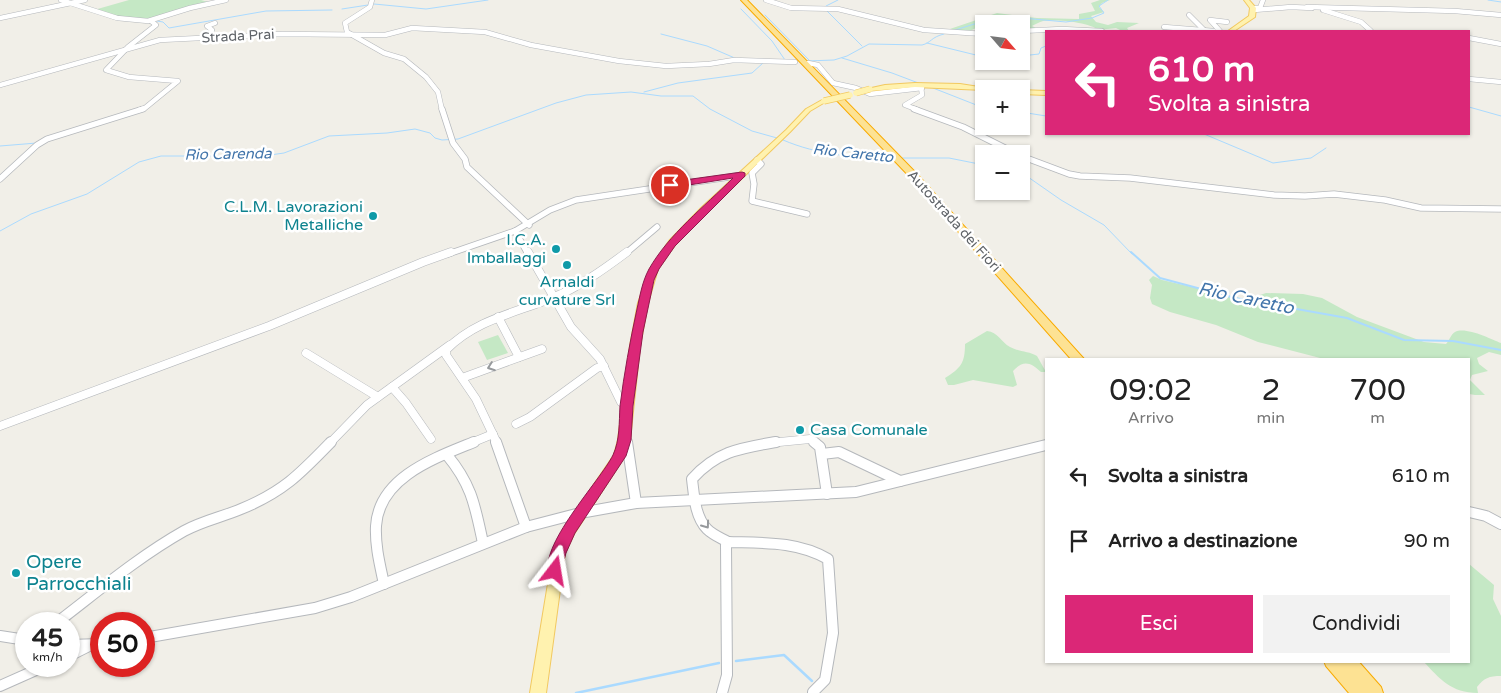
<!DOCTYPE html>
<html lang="it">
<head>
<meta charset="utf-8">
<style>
  body { margin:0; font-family:"Varela Round",sans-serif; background:#f2f2f2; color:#222; height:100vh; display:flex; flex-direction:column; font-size:19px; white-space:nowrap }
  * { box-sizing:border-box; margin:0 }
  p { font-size:16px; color:#767676 }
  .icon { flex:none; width:28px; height:28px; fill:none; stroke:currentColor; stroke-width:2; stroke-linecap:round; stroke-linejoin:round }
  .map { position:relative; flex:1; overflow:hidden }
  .side { position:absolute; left:1045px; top:358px; width:425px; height:305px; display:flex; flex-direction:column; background:#fff; border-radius:0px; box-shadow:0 1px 4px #0004 }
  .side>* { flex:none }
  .guide { position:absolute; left:1045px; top:30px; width:425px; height:105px; border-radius:0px; box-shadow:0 1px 4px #0004; background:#db2777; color:#fff; overflow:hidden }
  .needle { width:32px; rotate:118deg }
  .buttons { position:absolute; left:975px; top:15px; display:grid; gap:10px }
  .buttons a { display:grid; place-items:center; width:55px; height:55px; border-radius:0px; background:#fff; box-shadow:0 1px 4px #0004; font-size:25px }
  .speed { position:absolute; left:15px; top:612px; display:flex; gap:10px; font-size:25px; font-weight:700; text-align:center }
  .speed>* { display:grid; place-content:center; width:65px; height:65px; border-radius:50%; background:#fff; box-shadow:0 1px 4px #0004; line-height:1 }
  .speed small { font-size:12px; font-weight:400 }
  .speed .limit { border:8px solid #d22; background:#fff; color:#111 }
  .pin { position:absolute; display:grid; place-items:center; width:42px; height:42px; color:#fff; margin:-21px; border:2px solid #fff; border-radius:50%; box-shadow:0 1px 5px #0007 }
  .me { position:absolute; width:55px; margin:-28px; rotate:14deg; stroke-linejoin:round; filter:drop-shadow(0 0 4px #0008) }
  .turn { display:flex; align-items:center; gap:18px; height:105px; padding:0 20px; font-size:22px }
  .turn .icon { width:65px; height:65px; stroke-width:2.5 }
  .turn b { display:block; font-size:35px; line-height:42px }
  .eta { display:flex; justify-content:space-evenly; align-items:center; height:85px; text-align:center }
  .eta b { font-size:30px; font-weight:600; line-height:35px }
  .cta { display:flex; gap:10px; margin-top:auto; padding:10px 20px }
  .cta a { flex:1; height:58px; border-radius:0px; background:#db2777; color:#fff; font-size:20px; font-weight:600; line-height:58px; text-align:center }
  .cta a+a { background:#f2f2f2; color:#222 }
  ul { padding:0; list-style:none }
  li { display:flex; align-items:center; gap:15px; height:65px; padding:0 20px }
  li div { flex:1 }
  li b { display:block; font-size:19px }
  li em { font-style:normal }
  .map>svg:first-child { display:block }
</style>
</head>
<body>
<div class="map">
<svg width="1501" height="693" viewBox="0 0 1501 693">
  <rect width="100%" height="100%" fill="#f1efe8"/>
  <!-- green -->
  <g fill="#c5e8c5">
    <polygon points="129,0 201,0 208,2 153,19 119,17 94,10"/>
    <path d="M1100,0H1110L1102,3L1099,7L1104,12L1091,16L1096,22L1108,25L1117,22L1139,23L1127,28L1129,31H1122L1116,28L1098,30C1090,22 1055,19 1043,21C1039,22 1036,24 1032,26L1036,28L1024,29L1022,25L1025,22L1003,15L996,17L989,24H984L968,32L944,31L997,13L1037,18L1079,19V14L1095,11L1091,3Z"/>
    <path d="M1153,276L1162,280L1252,301L1259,300L1260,295L1266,293L1303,294L1322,298L1357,317L1424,342L1446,344C1449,341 1451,334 1455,332C1465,326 1491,339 1501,343V355L1489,352L1477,358L1479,364L1488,371L1472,375L1470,380L1485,395H1475L1469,394V359H1324L1258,342L1216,325L1170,312L1152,304L1150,298L1152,285L1149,280Z"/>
    <path d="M987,331C998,332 1001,342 1010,347C1019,352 1029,351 1037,356L1046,372H1041C1031,363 1024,359 1013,371L1017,385L1013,387L973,380L954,385H948L945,378C961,368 965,363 965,344Z"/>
    <polygon points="498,335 508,353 487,360 478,342"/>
    <path d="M1469,564L1494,585L1493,599L1501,616V676C1489,676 1484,678 1477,687L1478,693C1451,693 1440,679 1423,661H1469Z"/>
  </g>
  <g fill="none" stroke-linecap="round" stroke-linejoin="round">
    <!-- stream-far2 -->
    <g stroke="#aadaff" stroke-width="1">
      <polyline points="1488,0 1501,2"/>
      <polyline points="374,4 426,9 488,0"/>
      <polyline points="826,6 838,0"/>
      <polyline points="342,9 368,5"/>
      <polyline points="741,9 772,41 785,60"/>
      <polyline points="825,9 862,46"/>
      <polyline points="765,15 809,60"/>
      <polyline points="157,21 163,22 169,28 266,11 332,10"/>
      <polyline points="952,31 1000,16 1066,22 1092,18 1104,13 1099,6 1108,0"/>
      <polyline points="661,34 707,46 737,59"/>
      <polyline points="927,43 984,57"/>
      <polyline points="1021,56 1039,54 1041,48 1046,46"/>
      <polyline points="842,58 892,73 921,84"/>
      <path d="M807,61L834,60L847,56L869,44L922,45C931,43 931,37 944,34"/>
      <polyline points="933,88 984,108"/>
      <polyline points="644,92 678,83 752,73 763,63"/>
      <polyline points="1469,107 1501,116"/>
      <polyline points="1021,112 1046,116"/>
      <polyline points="1204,134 1273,163 1311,158 1326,148"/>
      <path d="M783,140C818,155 855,158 892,158"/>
      <polyline points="0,146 37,143"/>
      <polyline points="899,158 949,158 984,165"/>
      <polyline points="1021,175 1028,177 1061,200 1104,225 1132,254"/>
      <polyline points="0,231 31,214 87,194 139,162 161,156 263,156 284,153 329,136 387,133 415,129 430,133 435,138 442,140 458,139 556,103 586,95 631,92 661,96 693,96 710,109 752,131 777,138"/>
    </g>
    <!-- stream-far1 -->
    <polyline stroke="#aadaff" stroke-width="2" points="1131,252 1160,278 1235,298 1347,318 1404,340 1453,341 1501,350"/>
    <!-- stream -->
    <g stroke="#aadaff" stroke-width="2.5">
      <polyline points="736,661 784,655 812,681"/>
      <polyline points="576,693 719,663"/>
    </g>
    <!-- minor-far3 casing -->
    <g stroke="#b5b8bc" stroke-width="5.5">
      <g id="minor-far3">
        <polyline points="61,0 117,18 148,21 190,8 226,0"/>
        <polyline points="372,0 370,7 345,23 347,32 384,53 404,59 426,77 438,92 442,110"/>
        <polyline points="766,0 791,8 838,9 924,30 984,34"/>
        <polyline points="1307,7 1455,11 1501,15"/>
        <polyline points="1255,8 1260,8 1263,0"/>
        <polyline points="1254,10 1291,7 1312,8"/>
        <polyline points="1323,10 1361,22 1371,31"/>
        <polyline points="1189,15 1204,30"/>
        <polyline points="0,18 85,0"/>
        <polyline points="1164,27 1214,31"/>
        <polyline points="212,30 207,26 215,23"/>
        <polyline points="1021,31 1062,29 1102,31"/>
        <polyline points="1220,31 1210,20 1227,22"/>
        <polyline points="1469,38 1501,44"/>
        <polyline points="808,63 818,65 833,83 856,88 870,94 922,88"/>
        <polyline points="1469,79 1501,82"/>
        <polyline points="0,85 160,40 282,34 385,35 412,28 485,32 531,45 619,61 666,66 709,64 734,60 795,62"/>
        <polyline points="139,110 145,108 178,81 129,77 106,70 128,47 156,25 151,21"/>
        <polyline points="918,110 905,105 922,95 921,86"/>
      </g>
    </g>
    <!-- minor-far2 casing -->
    <g stroke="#b5b8bc" stroke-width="7">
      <g id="minor-far2">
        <polyline points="442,109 453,143 465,159 467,167 529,225"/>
        <polyline points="914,109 963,127 1017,154"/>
        <polyline points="1021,156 1069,174 1080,176 1130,178 1274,195 1305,196 1334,194 1385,200 1421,208 1501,209"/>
        <polyline points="757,160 761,164 752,173 754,184 752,201 807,214"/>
        <polyline points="0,179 37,145 47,139 143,109"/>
        <polyline points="515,231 528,254"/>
        <polyline points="448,254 515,231 550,210 576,200 742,175"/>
        <polyline points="625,254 657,227"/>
      </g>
    </g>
    <!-- minor-far1 casing -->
    <g stroke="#b5b8bc" stroke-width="9">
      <g id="minor-far1">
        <polyline points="528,252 571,327 600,359 621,402 627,406"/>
        <polyline points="498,317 519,357"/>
        <polyline points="306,353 378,397"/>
        <polyline points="462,378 542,349"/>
        <polyline points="392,387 406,403 431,439"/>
        <polyline points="516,424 530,417 597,368 604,366"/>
        <polyline points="0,426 269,326 423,262 451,252"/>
        <polyline points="624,440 628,443"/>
        <polyline points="330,443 367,405 450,345"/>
        <polyline points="471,443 493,434"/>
        <path d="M497,443L476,399L446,355V350C475,320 515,313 552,298C579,287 603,270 627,252"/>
        <polyline points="769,443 810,439 816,443"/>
      </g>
    </g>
    <!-- minor casing -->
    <g stroke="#b5b8bc" stroke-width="12">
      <g id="minor">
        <polyline points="496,442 526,527"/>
        <polyline points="627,442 636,503"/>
        <polyline points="814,442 820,447 827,494"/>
        <polyline points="822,454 839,452 900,481"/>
        <path d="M447,455C472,485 475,506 483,543"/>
        <polyline points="1469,512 1486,516 1501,524"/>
        <path d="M728,542C721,538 713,535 707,529C695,517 694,495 692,479C717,451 741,448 776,442"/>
        <path d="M384,584C380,565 375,546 376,526C379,477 435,458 474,442"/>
        <path d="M55,624C97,592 138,557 184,531C202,521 222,517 241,509C283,492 300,474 331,442"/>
        <polyline points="0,636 26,640"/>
        <polyline points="144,638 315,608 351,597 526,527 580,513 636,503 856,492 1046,445"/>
        <polyline points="69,645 101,644"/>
        <polyline points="69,656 89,646"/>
        <polyline points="0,686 45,666"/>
        <path d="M722,693L727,675L726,545L728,542C763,543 797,541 828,559L833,633L825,680L813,692"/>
      </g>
    </g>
    <!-- major casing -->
    <g stroke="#f2c960" stroke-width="2">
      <g id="major">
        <polygon points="1244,0 1249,0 1256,8 1255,17 1234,31 1228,31 1249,16 1250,8"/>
        <polygon points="915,83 960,84 992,89 984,89 984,90 915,87 870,91 867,89 885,85"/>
        <polygon points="1021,90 1046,91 1046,95 1021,94"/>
        <polygon points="822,100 827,101 810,111 790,132 707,212 675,245 658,269 648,303 640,346 630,440 625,456 574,534 565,553 546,693 530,693 553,553 565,527 614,455 618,440 630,346 638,303 650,269 669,241 701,208 786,130 806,109"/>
      </g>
    </g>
    <!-- highway casing -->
    <g stroke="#f9ab00" stroke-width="2">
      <g id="highway">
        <polygon points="741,0 747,0 916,173 1084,359 1071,359 910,177"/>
        <polygon points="1324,661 1358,661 1381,687 1383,693 1349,693 1326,666"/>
      </g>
    </g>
    <!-- minor-far3 -->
    <use href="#minor-far3" stroke="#fff" stroke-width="4.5"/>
    <!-- minor-far2 -->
    <use href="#minor-far2" stroke="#fff" stroke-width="5.5"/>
    <!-- minor-far1 -->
    <use href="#minor-far1" stroke="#fff" stroke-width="8"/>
    <!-- minor -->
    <use href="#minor" stroke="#fff" stroke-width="10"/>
    <!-- major -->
    <use href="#major" fill="#fff2af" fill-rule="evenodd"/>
    <!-- highway -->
    <use href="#highway" fill="#fde293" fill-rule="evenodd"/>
    <!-- major-bridge casing -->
    <g stroke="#f2c960" stroke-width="7" stroke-linecap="butt">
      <g id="major-bridge">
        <polyline points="856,93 870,89"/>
        <polyline points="824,101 850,95"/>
      </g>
    </g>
    <!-- major-bridge -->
    <use href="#major-bridge" stroke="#fff2af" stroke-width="5.5"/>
  </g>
  <!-- one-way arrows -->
  <defs><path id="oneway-chevron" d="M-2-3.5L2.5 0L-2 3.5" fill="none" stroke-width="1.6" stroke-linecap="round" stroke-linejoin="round" transform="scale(1.25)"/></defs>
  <g stroke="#979a9d">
    <use href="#oneway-chevron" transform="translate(491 367) rotate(160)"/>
    <use href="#oneway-chevron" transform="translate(706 525) rotate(54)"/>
  </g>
  <!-- route -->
  <path fill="#db2777" stroke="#8e194d" d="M742,172L745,173V176L675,246L659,269L654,280L643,332L633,406L631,440L626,456L575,533L566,553L560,575L555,577L550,575C536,548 601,480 613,455C620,440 619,422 620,406C624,374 630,341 637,309C640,296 642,282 649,269C669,234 704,207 733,178L670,188L666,185L670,182Z"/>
  <!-- markers -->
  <g fill="#0f9aa8" stroke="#fff" stroke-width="2">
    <circle cx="373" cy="216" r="5"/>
    <circle cx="556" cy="249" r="5"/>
    <circle cx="567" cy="265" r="5"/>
    <circle cx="800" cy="430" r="5"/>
    <circle cx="16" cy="573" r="5"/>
  </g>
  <g text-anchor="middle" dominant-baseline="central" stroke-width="5" stroke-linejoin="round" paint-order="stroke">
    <!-- far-street labels -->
    <g font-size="14" fill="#5f6368" stroke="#fff">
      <text transform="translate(238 36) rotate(-3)">Strada Prai</text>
      <text transform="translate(954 221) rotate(48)">Autostrada dei Fiori</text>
    </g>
    <!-- far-water labels -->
    <g font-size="15" font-style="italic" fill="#4174aa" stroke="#fff">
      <text transform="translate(853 153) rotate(6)">Rio Caretto</text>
      <text transform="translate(228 154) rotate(-1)">Rio Carenda</text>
    </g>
    <!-- culture labels -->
    <g font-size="16" fill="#0d838f" stroke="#fff" text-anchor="end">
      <text x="363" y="207">C.L.M. Lavorazioni<tspan x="363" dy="18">Metalliche</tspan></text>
      <text x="546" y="240">I.C.A.<tspan x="546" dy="18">Imballaggi</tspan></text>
      <text x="567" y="282" text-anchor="middle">Arnaldi<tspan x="567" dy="18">curvature Srl</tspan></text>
      <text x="810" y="430" text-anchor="start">Casa Comunale</text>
    </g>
    <!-- water labels -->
    <g font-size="18" font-style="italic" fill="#4174aa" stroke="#fff">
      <text transform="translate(1246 298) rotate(12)">Rio Caretto</text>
    </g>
    <!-- near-culture labels -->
    <g font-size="19" fill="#0d838f" stroke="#fff" text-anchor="start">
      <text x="26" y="562">Opere<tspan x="26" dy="22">Parrocchiali</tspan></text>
    </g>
  </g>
</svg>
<div class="buttons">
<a><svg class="needle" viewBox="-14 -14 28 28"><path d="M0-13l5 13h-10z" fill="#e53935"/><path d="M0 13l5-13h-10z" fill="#767676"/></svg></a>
<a>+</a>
<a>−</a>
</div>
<div class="speed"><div>45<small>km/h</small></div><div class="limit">50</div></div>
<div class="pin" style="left:670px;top:185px;background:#d93025"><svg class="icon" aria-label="arrive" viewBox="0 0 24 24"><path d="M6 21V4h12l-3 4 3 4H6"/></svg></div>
<svg class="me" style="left:555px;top:571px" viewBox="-20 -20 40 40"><path d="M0-17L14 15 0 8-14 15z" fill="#db2777" stroke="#fff" stroke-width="4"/></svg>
<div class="guide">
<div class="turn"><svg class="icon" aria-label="left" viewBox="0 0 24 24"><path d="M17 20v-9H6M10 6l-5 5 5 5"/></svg><div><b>610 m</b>Svolta a sinistra</div></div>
</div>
<section class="side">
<div class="eta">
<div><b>09:02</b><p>Arrivo</p></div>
<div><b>2</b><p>min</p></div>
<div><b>700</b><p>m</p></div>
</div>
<ul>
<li><svg class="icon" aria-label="left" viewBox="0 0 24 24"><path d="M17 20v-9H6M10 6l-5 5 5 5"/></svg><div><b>Svolta a sinistra</b></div><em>610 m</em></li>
<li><svg class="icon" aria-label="arrive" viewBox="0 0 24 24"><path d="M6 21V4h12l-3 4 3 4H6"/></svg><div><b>Arrivo a destinazione</b></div><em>90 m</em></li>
</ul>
<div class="cta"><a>Esci</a><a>Condividi</a></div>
</section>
</div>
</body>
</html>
